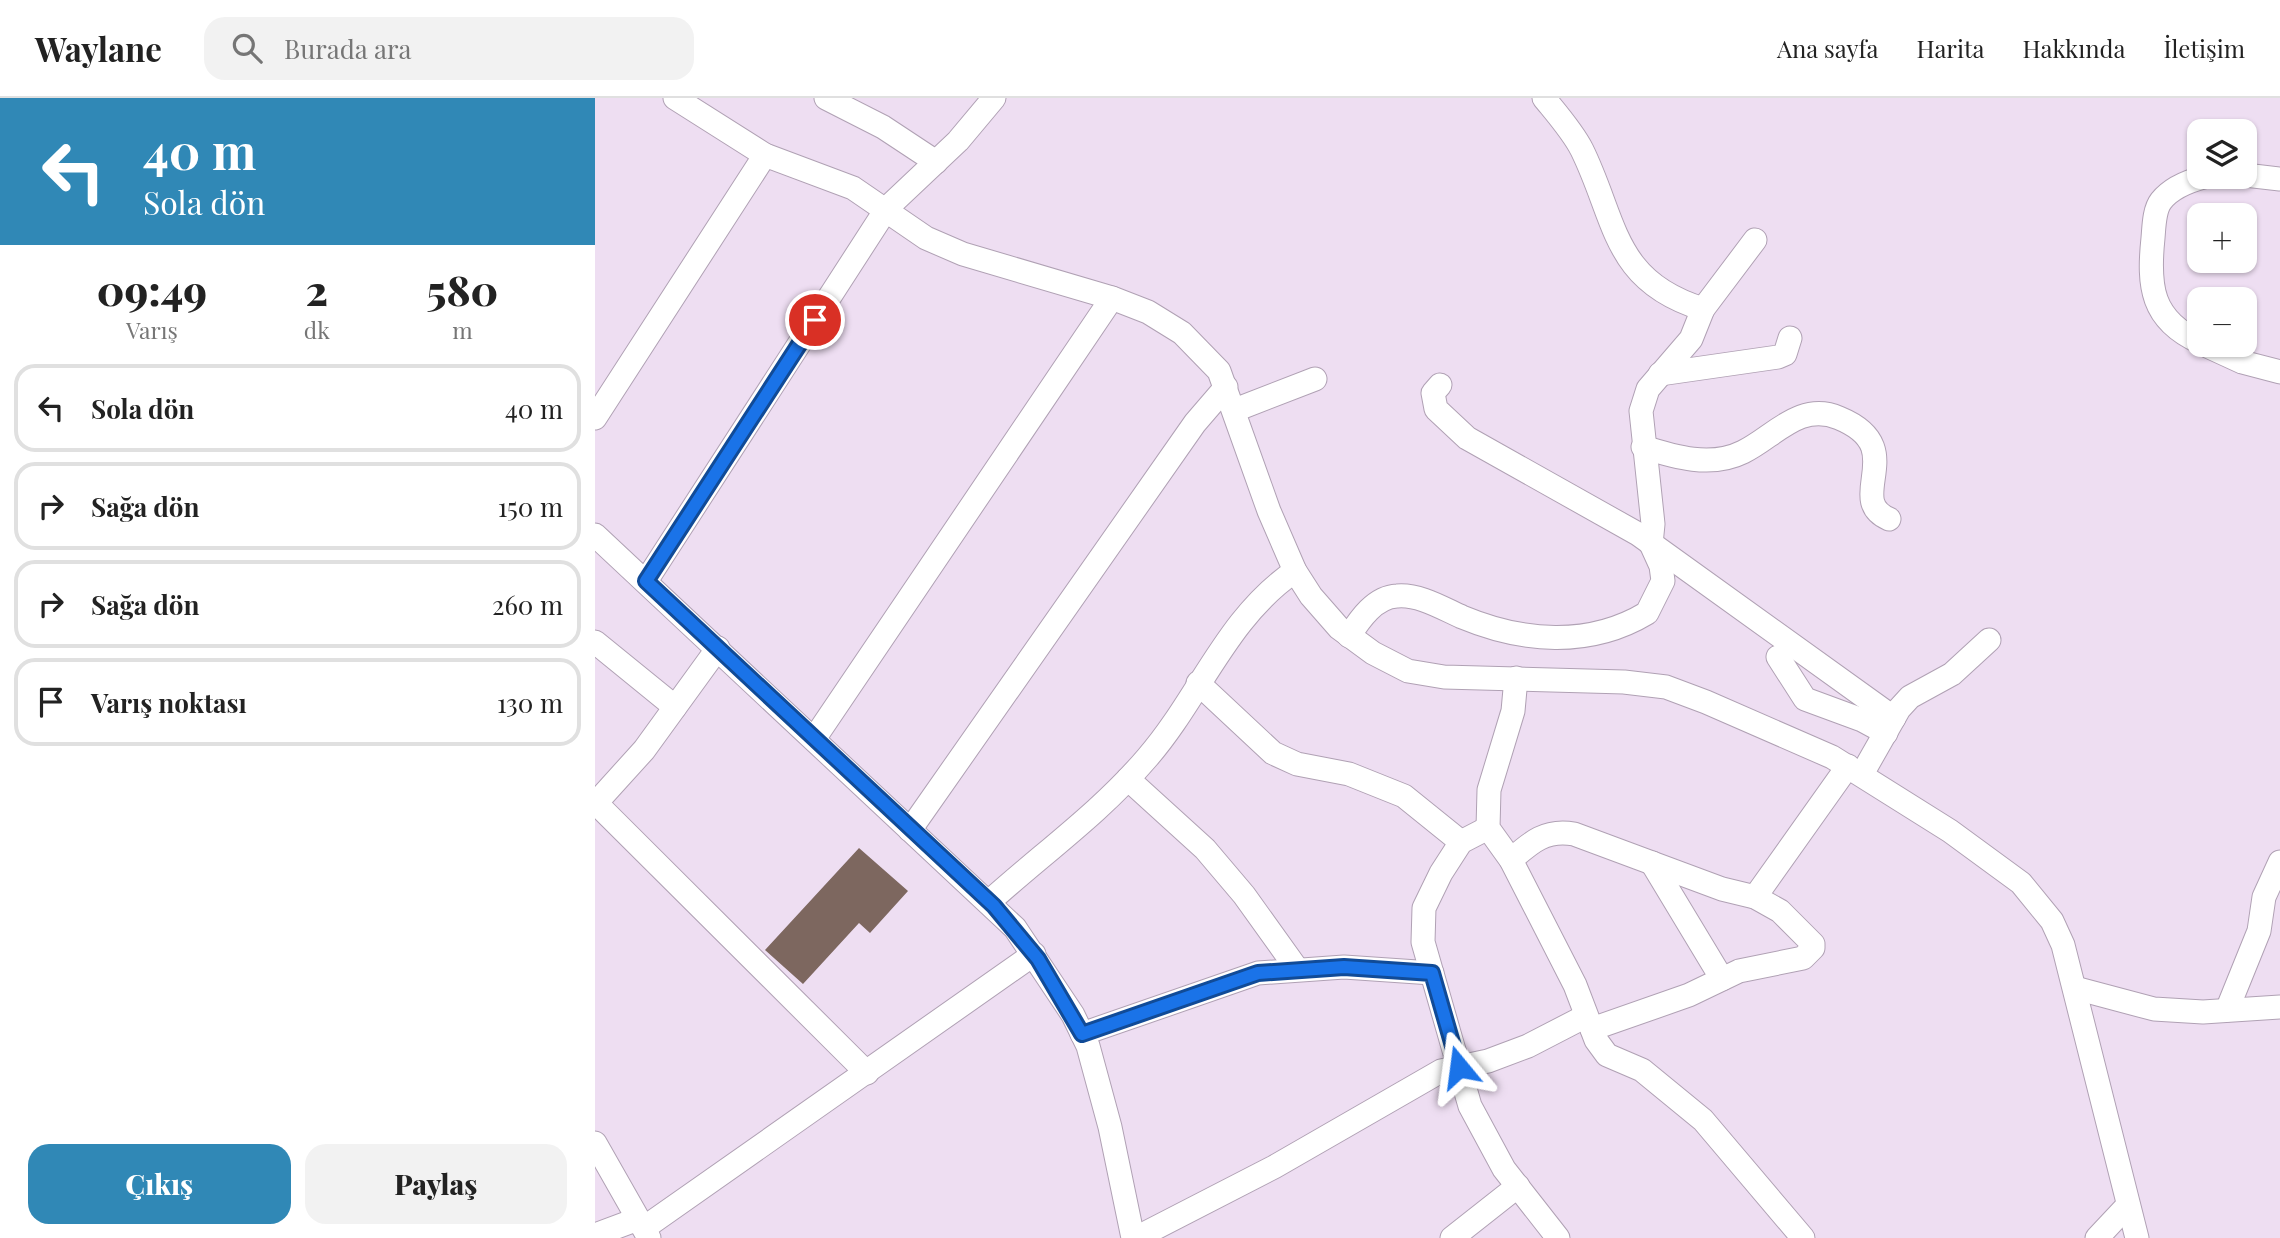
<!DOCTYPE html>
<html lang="tr">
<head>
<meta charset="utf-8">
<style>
  body { margin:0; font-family:"Playfair Display",serif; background:#f2f2f2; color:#222; height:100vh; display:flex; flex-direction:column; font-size:26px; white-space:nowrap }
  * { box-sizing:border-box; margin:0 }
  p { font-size:23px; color:#767676 }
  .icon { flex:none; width:38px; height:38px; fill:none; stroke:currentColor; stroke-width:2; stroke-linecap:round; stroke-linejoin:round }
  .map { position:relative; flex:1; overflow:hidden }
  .drawer { display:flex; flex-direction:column; background:#fff; width:595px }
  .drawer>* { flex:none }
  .top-card { background:#3088b6; color:#fff; overflow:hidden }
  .controls { position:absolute; left:1592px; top:21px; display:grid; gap:14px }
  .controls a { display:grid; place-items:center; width:70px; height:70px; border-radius:14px; background:#fff; box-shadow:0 2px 5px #0004; font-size:35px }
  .pin { position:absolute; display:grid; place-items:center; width:60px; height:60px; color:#fff; margin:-30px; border:4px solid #fff; border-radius:50%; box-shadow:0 2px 7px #0007 }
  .me { position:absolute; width:77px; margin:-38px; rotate:344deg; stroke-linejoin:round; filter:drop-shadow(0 0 5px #0008) }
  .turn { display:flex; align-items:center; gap:24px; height:147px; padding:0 28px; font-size:32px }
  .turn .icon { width:91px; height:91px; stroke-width:2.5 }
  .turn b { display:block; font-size:49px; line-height:60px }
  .eta { display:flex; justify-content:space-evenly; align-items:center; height:119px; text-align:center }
  .eta b { font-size:42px; font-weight:800; line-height:49px }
  .primary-button { display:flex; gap:14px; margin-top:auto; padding:14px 28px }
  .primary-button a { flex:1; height:80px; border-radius:21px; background:#3088b6; color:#fff; font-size:28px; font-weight:800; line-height:80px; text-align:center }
  .primary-button a+a { background:#f2f2f2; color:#222 }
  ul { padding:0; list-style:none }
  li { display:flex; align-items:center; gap:21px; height:88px; margin:0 14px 10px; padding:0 14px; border:4px solid #e0e0e0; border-radius:21px }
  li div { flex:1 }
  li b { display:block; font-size:26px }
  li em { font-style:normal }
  header { display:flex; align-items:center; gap:42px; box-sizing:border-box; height:98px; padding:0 35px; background:#fff; border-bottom:2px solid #e0e0e0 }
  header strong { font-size:33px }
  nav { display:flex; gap:38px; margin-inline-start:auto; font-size:24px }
  .search { width:490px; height:63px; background:#f2f2f2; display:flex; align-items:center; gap:18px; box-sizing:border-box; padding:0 24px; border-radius:21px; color:#767676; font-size:26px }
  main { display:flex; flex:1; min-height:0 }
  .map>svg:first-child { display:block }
</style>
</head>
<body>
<header>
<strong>Waylane</strong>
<div class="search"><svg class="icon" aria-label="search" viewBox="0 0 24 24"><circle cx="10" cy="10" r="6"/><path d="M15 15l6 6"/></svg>Burada ara</div>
<nav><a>Ana sayfa</a><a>Harita</a><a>Hakkında</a><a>İletişim</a></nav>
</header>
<main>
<section class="drawer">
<div class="top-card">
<div class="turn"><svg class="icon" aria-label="left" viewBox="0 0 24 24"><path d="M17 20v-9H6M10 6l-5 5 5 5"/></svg><div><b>40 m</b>Sola dön</div></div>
</div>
<div class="eta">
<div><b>09:49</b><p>Varış</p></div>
<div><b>2</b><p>dk</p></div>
<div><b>580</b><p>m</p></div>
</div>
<ul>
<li><svg class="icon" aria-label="left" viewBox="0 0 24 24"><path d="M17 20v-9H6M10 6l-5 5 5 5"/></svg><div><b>Sola dön</b></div><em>40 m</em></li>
<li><svg class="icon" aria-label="right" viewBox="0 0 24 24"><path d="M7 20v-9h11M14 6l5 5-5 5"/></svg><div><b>Sağa dön</b></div><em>150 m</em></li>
<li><svg class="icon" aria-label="right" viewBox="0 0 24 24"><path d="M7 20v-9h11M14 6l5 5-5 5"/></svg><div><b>Sağa dön</b></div><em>260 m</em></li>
<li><svg class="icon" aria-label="arrive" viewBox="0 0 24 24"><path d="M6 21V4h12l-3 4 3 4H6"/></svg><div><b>Varış noktası</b></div><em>130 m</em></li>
</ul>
<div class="primary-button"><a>Çıkış</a><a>Paylaş</a></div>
</section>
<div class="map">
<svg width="1685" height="1140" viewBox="0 0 1685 1140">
  <rect width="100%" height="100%" fill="#eedef2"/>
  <!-- building -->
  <polygon fill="#7d675f" points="264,750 313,793 275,835 264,825 208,886 170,852"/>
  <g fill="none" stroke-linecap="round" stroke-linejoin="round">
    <!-- minor casing -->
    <g stroke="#b0a1b4" stroke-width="25">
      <g id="minor">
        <polyline points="80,0 170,57 258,90 331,140 368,156 517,200 553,214 587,235 624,273 674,413 700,473 716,498 744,530 778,555 813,573 849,579 1029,584 1071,589 1111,604 1237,659 1355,733 1426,785 1457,823 1468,847 1542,1140"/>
        <polyline points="231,0 288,29 341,64"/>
        <path d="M949,0C962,16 978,34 987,52C1022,123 1017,183 1108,211"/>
        <polyline points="1650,77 1685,81"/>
        <path d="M1605,244C1556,222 1553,188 1558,140C1559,129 1559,112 1566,103C1576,90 1594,83 1609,79"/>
        <polyline points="1610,247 1647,264 1685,274"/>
        <polyline points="1065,276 1183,259 1190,256 1195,240"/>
        <polyline points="845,287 838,295 841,311 872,340 1043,436 1299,620"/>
        <polyline points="640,312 720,281"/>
        <polyline points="0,320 170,57"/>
        <path d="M1048,349C1080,359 1116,370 1148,354C1179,339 1205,303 1244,320C1317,350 1248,401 1294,421"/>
        <polyline points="0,437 420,830 478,917 493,948 515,1029 538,1140"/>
        <polyline points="51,483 292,110 363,43 399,0"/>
        <path d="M754,538C765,521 780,499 802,498C824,496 847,510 867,519C927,544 994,550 1052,515L1068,483L1066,468L1056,446L1058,426L1046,313L1053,291L1096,241L1108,211L1160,142"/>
        <polyline points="0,544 80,609"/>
        <polyline points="1183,559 1210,601 1267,622 1291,635"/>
        <polyline points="921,580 918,613 894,692 893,730 916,762 980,887 1001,942 1012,957 1047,972 1108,1022 1208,1140"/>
        <polyline points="603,585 678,655 702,666 754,676 809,698 866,744"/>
        <polyline points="219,641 517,200"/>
        <polyline points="1267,676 1304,611 1315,599 1357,576 1394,542"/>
        <polyline points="533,681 610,751 649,797 702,871"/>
        <polyline points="1,705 272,975"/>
        <polyline points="0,706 49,652 123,550"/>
        <polyline points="893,730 866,744 846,775 829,810 828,844 875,1008 909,1071 963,1140"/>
        <polyline points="315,732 600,325 631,289"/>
        <path d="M916,762C936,744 951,731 979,736L1127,791L1160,799L1185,813L1218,846V850L1208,860L1144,873L1094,897L997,931"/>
        <polyline points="1057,765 1127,881"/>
        <polyline points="1160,799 1253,668"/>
        <path d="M394,804C447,756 505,715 552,660C605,599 631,520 700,473"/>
        <polyline points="1480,890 1559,911 1608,914 1685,909"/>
        <polyline points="1632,912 1664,833 1669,799 1685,764"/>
        <polyline points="487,936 663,875 749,869 837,875"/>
        <polyline points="0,1045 54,1140"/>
        <polyline points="49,1130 439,856"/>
        <polyline points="0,1137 43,1121"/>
        <polyline points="541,1140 679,1069 846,973 893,963 933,948 991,918"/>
        <polyline points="857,1140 923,1088"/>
        <polyline points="1502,1140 1533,1107"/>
      </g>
    </g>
    <!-- minor -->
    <use href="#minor" stroke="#fff" stroke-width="23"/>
  </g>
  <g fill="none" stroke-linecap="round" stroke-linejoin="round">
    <!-- route casing -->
    <g stroke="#114b97" stroke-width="18">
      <polyline id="route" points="220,222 51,483 399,808 443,861 487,936 663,875 749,869 837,875 864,969"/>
    </g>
    <!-- route -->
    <use href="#route" stroke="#1a73e8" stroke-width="12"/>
  </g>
</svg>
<div class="controls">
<a><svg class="icon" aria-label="layers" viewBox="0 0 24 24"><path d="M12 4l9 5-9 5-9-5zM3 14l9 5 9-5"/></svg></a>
<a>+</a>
<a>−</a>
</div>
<div class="pin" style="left:220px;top:222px;background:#d93025"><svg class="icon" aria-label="arrive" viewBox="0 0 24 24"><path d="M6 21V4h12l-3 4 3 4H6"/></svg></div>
<svg class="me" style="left:864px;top:969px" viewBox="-20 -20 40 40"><path d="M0-17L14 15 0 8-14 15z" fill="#1a73e8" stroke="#fff" stroke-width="4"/></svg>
</div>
</main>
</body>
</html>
